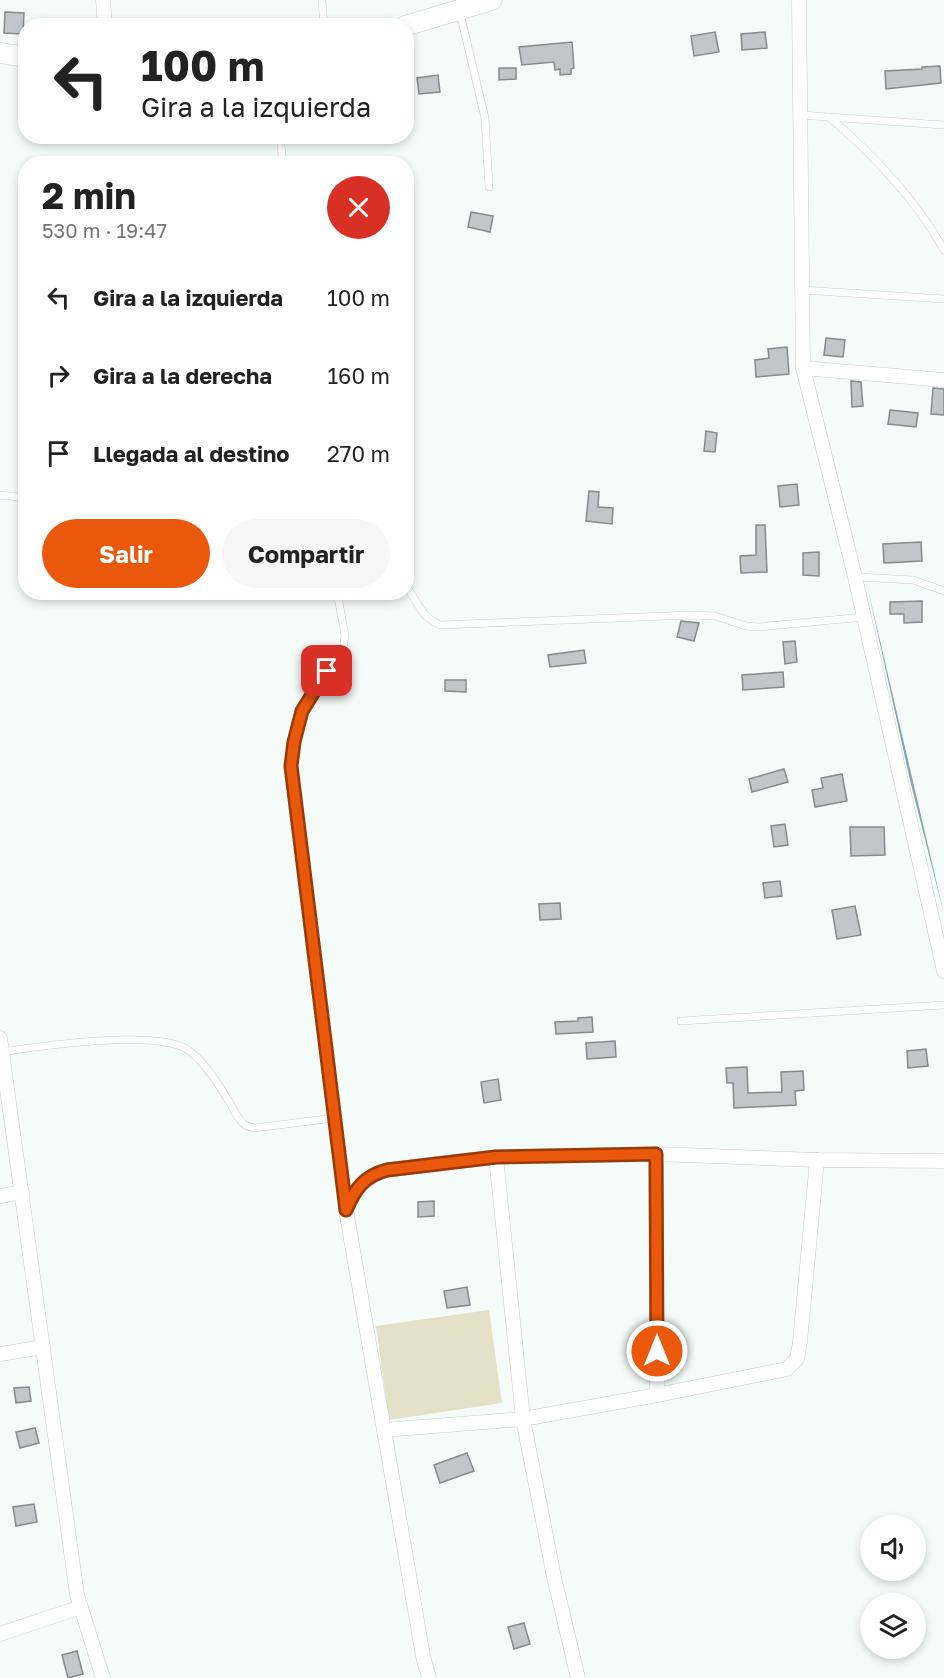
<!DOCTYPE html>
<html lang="es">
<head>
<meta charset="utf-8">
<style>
  body { margin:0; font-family:"Golos Text",sans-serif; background:#f6f6f6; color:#222; height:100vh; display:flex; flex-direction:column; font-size:22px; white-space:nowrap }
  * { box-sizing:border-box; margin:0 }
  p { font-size:20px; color:#767676 }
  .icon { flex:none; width:33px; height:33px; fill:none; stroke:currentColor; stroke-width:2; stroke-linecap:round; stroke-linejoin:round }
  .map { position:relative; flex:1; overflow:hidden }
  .drawer { position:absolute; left:18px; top:156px; width:396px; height:444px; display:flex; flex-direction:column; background:#fff; border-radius:24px; box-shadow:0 3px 9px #0003 }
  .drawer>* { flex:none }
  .banner { position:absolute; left:18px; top:18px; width:396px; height:126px; border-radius:24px; box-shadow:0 3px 9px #0003; background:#fff; color:#222; overflow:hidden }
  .buttons { position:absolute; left:860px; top:1515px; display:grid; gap:12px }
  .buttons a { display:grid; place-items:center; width:66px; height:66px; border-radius:50%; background:#fff; box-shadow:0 3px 9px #0003; font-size:30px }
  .pin { position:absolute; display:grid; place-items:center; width:51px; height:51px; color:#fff; margin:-26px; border-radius:12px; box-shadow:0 3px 9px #0006 }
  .me { position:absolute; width:66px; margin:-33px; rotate:0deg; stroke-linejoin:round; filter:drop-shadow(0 0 4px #0008) }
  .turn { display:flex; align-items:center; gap:21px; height:126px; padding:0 24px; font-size:27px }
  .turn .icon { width:78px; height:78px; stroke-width:2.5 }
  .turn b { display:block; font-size:42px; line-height:51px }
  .round { display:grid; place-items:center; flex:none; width:63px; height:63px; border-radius:32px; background:#f6f6f6 }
  .headline { display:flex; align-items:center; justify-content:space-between; height:102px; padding:0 24px }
  h1 { font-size:36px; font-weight:700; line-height:45px }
  .primary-button { display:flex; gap:12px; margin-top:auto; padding:12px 24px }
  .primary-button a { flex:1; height:69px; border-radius:36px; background:#ea580c; color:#fff; font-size:24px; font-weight:700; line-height:69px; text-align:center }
  .primary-button a+a { background:#f6f6f6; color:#222 }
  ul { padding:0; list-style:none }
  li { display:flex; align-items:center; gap:18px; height:78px; padding:0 24px }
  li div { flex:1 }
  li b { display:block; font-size:22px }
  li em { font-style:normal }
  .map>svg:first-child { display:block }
</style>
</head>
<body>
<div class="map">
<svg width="944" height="1678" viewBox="0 0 944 1678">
  <rect width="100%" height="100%" fill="#f5fbf9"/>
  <!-- green -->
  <polygon fill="#e3e2c9" points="489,1310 502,1403 389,1420 376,1326"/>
  <!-- water -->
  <polygon fill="#82a3b7" points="867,585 944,914 910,780"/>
  <!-- building -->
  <g fill="#c1c7c8" stroke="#858b8b" stroke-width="1.5">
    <polygon points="5,12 24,13 23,34 4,33"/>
    <polygon points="715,32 719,52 694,56 691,36"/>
    <polygon points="765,32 767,48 742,50 741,34"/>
    <polygon points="572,42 574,68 571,69 571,74 560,75 560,69 555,70 554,62 522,65 519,47"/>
    <polygon points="940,66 941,83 886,89 885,71 922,69 922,67"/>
    <polygon points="499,68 516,68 516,79 499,80"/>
    <polygon points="438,75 440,92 419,94 417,78"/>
    <polygon points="471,212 493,216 490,232 468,227"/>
    <polygon points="826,338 845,340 843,357 824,355"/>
    <polygon points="787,347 789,374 756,377 755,360 769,358 768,349"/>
    <polygon points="851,381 861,382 863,406 852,407"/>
    <polygon points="933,388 944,389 944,415 931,414"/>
    <polygon points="890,410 918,413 916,427 888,424"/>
    <polygon points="706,431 717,433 715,452 704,451"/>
    <polygon points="797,484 799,505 780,507 778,486"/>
    <polygon points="589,491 599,492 598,507 613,508 612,524 586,521"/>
    <polygon points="756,525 765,525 767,572 741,573 740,556 756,555"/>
    <polygon points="921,542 922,561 884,563 883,544"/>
    <polygon points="819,552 819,576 803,575 803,553"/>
    <polygon points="922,601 922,622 904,623 904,614 890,614 890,602"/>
    <polygon points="681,621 699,623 694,641 677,637"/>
    <polygon points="795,641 797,662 785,664 783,642"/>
    <polygon points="584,650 586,663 550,667 548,655"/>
    <polygon points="783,672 784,687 743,690 742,675"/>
    <polygon points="445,680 466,680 466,692 445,691"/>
    <polygon points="784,769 788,782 752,792 749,779"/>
    <polygon points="842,774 847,801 815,807 812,790 823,788 821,778"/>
    <polygon points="785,824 788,845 774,847 771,826"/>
    <polygon points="850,827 884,827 885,855 851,856"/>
    <polygon points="780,881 782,896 765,898 763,883"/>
    <polygon points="560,903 561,919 540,920 539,904"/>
    <polygon points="855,906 861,935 837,939 832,910"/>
    <polygon points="592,1017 593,1032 556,1034 555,1022 578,1021 578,1018"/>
    <polygon points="615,1041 616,1057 587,1059 586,1043"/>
    <polygon points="926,1049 928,1066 908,1068 907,1051"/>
    <polygon points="747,1067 748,1093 782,1092 781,1072 803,1071 804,1090 795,1091 796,1105 734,1108 733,1083 727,1083 726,1068"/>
    <polygon points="498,1079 501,1100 484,1103 481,1082"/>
    <polygon points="434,1201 434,1216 418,1217 418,1202"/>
    <polygon points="467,1287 470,1305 447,1308 444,1291"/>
    <polygon points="29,1387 31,1401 16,1403 14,1388"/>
    <polygon points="35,1428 39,1443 20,1448 16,1432"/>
    <polygon points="467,1453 474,1471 440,1483 434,1465"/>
    <polygon points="34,1504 37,1522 16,1526 13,1507"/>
    <polygon points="524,1623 530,1644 514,1649 508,1627"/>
    <polygon points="77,1651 83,1674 68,1678 62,1655"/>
  </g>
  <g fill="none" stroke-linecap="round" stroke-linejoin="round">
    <!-- lane casing -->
    <g stroke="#c8cdcb" stroke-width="8">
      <g id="lane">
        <polyline points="322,0 324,26"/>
        <polyline points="460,13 485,118 489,187"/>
        <polyline points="799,115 944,125"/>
        <path d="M829,117C872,153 917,201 944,250"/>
        <polyline points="280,136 283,164"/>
        <polyline points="802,290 944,299"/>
        <polyline points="0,495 26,498"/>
        <polyline points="856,577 913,580 944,591"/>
        <path d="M406,586C419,603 419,615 440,625L692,615L715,616L746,626L758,627L864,617"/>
        <polyline points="337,592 345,635 343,651 327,671 302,711 294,742 291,766 345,1204"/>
        <polyline points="681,1021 944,1005"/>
        <path d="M2,1052C39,1046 158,1029 188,1050C204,1061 218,1083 228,1100C233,1107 236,1117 243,1123C246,1127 250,1127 255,1128L334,1118"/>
      </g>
    </g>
    <!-- street casing -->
    <g stroke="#c8cdcb" stroke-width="15">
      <g id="street">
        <polyline points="103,0 105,26"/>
        <polyline points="799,0 803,368 855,577 944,971"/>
        <polyline points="803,368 944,380"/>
        <polyline points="0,1038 77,1595 103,1678"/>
        <polyline points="656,1154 657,1395"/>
        <polyline points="496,1157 523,1419 554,1577 578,1678"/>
        <polyline points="0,1196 22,1192"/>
        <polyline points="0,1354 43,1347"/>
        <polyline points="384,1430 523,1419 657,1395 787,1369 797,1359 800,1342 817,1160"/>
        <polyline points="0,1634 81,1607"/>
        <path d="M429,1678L423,1656L346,1210C355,1189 364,1177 387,1170L496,1157L656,1154L817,1160L944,1161"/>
      </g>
    </g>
    <!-- secondary casing -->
    <g stroke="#c8cdcb" stroke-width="21">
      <g id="secondary">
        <polyline points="405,26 492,0"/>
        <polyline points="0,53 26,57"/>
      </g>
    </g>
    <!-- lane -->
    <use href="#lane" stroke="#fff" stroke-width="7"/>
    <!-- street -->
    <use href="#street" stroke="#fff" stroke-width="14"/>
    <!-- secondary -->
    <use href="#secondary" stroke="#fff" stroke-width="20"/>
  </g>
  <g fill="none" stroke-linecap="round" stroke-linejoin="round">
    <!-- route casing -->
    <g stroke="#983908" stroke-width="15">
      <path id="route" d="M327,671L302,711L294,742L291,766L346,1210C355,1189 364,1176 387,1170L496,1157L656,1154L657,1351"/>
    </g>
    <!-- route -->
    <use href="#route" stroke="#ea580c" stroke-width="10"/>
  </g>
</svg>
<div class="buttons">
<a><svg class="icon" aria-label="sound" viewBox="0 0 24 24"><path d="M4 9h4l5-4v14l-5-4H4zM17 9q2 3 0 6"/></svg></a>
<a><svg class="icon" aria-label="layers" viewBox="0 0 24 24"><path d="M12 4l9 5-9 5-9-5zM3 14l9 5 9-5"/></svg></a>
</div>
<div class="pin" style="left:327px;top:671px;background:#d93025"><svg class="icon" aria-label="arrive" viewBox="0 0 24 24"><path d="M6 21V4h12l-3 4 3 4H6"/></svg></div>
<svg class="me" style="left:657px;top:1351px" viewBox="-20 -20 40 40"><circle r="17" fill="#ea580c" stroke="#fff" stroke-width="3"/><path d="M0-11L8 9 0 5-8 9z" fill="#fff"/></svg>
<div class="banner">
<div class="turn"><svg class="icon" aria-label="left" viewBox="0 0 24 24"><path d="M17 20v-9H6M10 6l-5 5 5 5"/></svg><div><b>100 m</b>Gira a la izquierda</div></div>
</div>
<section class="drawer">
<div class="headline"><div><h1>2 min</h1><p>530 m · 19:47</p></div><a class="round" style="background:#d93025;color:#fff"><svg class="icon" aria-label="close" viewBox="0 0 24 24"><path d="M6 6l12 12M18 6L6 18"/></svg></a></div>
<ul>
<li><svg class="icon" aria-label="left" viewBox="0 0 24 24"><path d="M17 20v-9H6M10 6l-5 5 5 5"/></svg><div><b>Gira a la izquierda</b></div><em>100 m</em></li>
<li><svg class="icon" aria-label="right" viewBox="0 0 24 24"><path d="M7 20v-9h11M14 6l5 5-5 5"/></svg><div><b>Gira a la derecha</b></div><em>160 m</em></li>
<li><svg class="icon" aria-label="arrive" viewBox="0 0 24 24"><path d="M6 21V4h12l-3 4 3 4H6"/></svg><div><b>Llegada al destino</b></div><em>270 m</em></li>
</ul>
<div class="primary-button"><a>Salir</a><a>Compartir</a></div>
</section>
</div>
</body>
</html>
